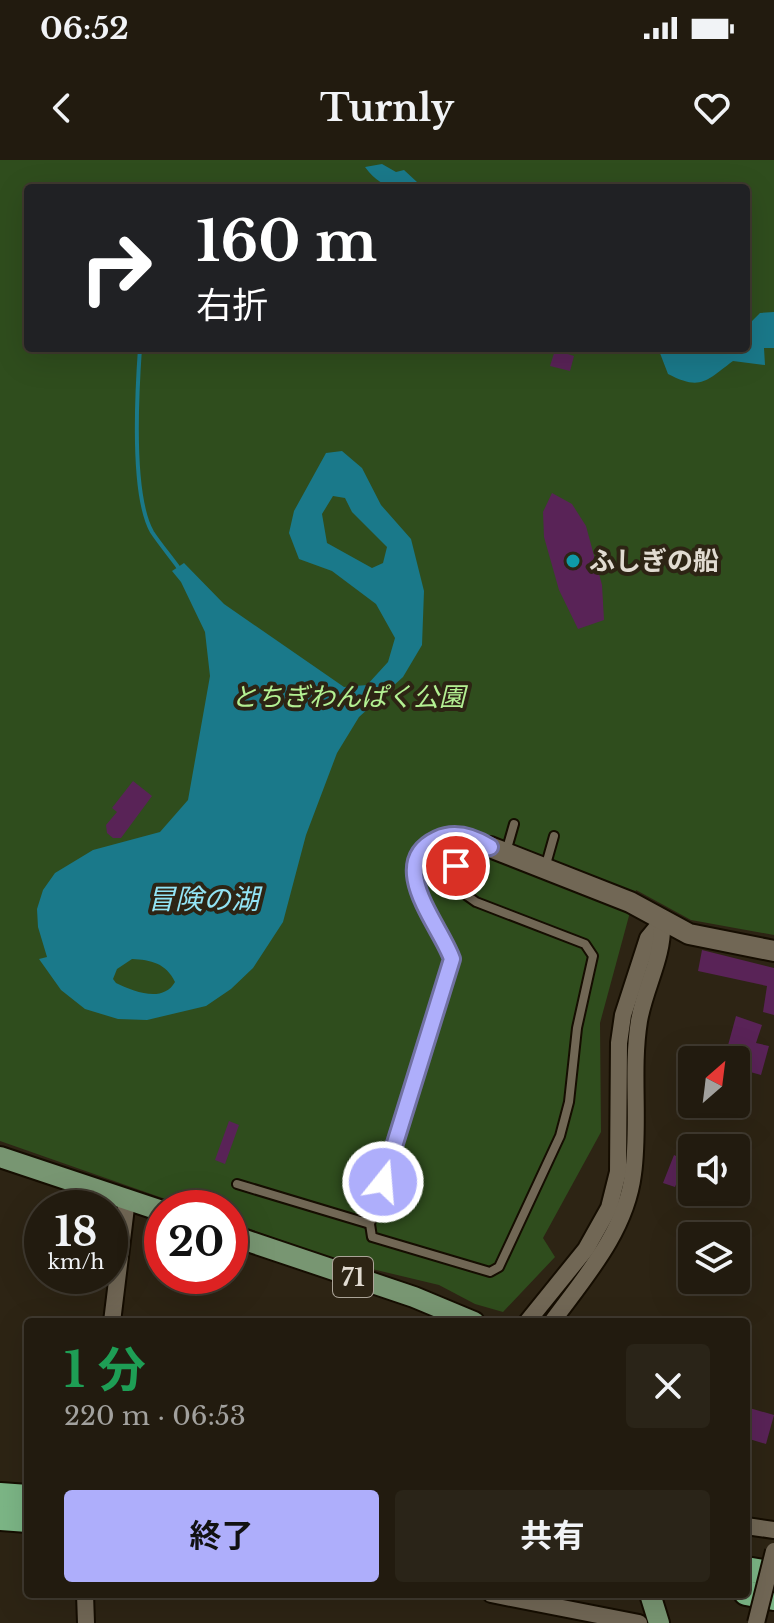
<!DOCTYPE html>
<html lang="ja">
<head>
<meta charset="utf-8">
<style>
  body { margin:0; font-family:"Libre Baskerville","Noto Sans JP",serif; background:#2a2418; color:#f1f3f6; height:100vh; display:flex; flex-direction:column; font-size:30px; white-space:nowrap }
  * { box-sizing:border-box; margin:0 }
  p { font-size:26px; color:#a2a19e }
  .icon { flex:none; width:44px; height:44px; fill:none; stroke:currentColor; stroke-width:2; stroke-linecap:round; stroke-linejoin:round }
  .map { position:relative; flex:1; overflow:hidden }
  .sheet { position:absolute; left:24px; top:1158px; width:726px; height:280px; display:flex; flex-direction:column; background:#221b0f; border-radius:8px; box-shadow:0 8px 32px #0002,0 0 0 2px #3f392f }
  .sheet>* { flex:none }
  .guide { position:absolute; left:24px; top:24px; width:726px; height:168px; border-radius:8px; box-shadow:0 8px 32px #0002,0 0 0 2px #3f392f; background:#202124; color:#fff; overflow:hidden }
  .needle { width:52px; rotate:28deg }
  .buttons { position:absolute; left:678px; top:886px; display:grid; gap:16px }
  .buttons a { display:grid; place-items:center; width:72px; height:72px; border-radius:8px; background:#221b0f; box-shadow:0 8px 32px #0002,0 0 0 2px #3f392f; font-size:40px }
  .speed { position:absolute; left:24px; top:1030px; display:flex; gap:16px; font-size:40px; font-weight:700; text-align:center }
  .speed>* { display:grid; place-content:center; width:104px; height:104px; border-radius:50%; background:#221b0f; box-shadow:0 8px 32px #0002,0 0 0 2px #3f392f; line-height:1 }
  .speed small { font-size:20px; font-weight:400 }
  .speed .limit { border:12px solid #d22; background:#fff; color:#111 }
  .pin { position:absolute; display:grid; place-items:center; width:68px; height:68px; color:#fff; margin:-34px; border:4px solid #fff; border-radius:50%; box-shadow:0 2px 8px #0007 }
  .me { position:absolute; width:88px; margin:-44px; rotate:17deg; stroke-linejoin:round; filter:drop-shadow(0 0 6px #0008) }
  .turn { display:flex; align-items:center; gap:28px; height:168px; padding:0 40px; font-size:36px }
  .turn .icon { width:104px; height:104px; stroke-width:2.5 }
  .turn b { display:block; font-size:56px; line-height:68px }
  .round { display:grid; place-items:center; flex:none; width:84px; height:84px; border-radius:8px; background:#2a2418 }
  .headline { display:flex; align-items:center; justify-content:space-between; height:136px; padding:0 40px }
  h1 { font-size:48px; font-weight:700; line-height:60px; color:#1e9e55 }
  .primary-button { display:flex; gap:16px; margin-top:auto; padding:16px 40px }
  .primary-button a { flex:1; height:92px; border-radius:8px; background:#aeaefb; color:#111; font-size:32px; font-weight:700; line-height:92px; text-align:center }
  .primary-button a+a { background:#2a2418; color:#f1f3f6 }
  .status { display:flex; justify-content:space-between; align-items:center; height:56px; padding:0 40px; background:#221b0f; direction:ltr }
  .status svg { height:22px; fill:currentColor }
  header { display:flex; justify-content:space-between; align-items:center; height:104px; padding:0 40px; background:#221b0f; font-size:36px; font-weight:700 }
  .map>svg:first-child { display:block }
</style>
</head>
<body>
<div class="status"><b>06:52</b><svg viewBox="0 0 49 12"><path d="M0 12V9h3v3zM5 12V6h3v6zM10 12V3h3v9zM15 12V0h3v12zM26 1h20v11H26zM47 4h2v5h-2z"/></svg></div>
<header><svg class="icon" aria-label="back" viewBox="0 0 24 24"><path d="M15 5l-7 7 7 7"/></svg>Turnly<svg class="icon" aria-label="heart" viewBox="0 0 24 24"><path d="M12 20l-8-8c-3-5 5-10 8-4 3-6 11-1 8 4z"/></svg></header>
<div class="map">
<svg width="774" height="1463" viewBox="0 0 774 1463">
  <rect width="100%" height="100%" fill="#2d2414"/>
  <!-- green -->
  <path fill="#2f4d1d" fill-rule="evenodd" d="M0,0H774V775L691,760L636,730L600,863L601,972L543,1078L555,1097L503,1152L475,1144L439,1125L347,1103L230,1062V1048H191L0,981ZM28,28H746V188H28Z"/>
  <!-- water -->
  <g fill="#1a798a" fill-rule="evenodd">
    <path d="M382,4L396,12L404,10L417,22C394,31 380,27 365,7Z"/>
    <path d="M774,152V188H764L765,205L733,201C706,221 701,231 668,214L658,188L689,191L746,188V167L760,153Z"/>
    <path d="M342,291L362,308L381,345L411,379L424,431L422,485L403,517L359,557L337,593L306,675L283,762L253,808L231,829L206,846L147,860L118,859L85,849L61,830L39,799L47,797L38,767L37,749L43,730L55,713L93,690L160,672L188,640L210,516L205,472L181,422L172,411L184,403L224,444L344,527L367,525L388,502L395,478L376,444L332,411L299,399L289,373L294,351L326,293ZM333,336L345,338L352,352L387,387L383,403L372,408L327,383L322,354ZM132,799C151,800 166,803 175,822C163,843 135,832 116,823L113,819L117,809Z"/>
  </g>
  <g fill="none" stroke-linecap="round" stroke-linejoin="round">
    <!-- stream -->
    <path stroke="#1a798a" stroke-width="4" d="M140,188C137,231 131,335 152,372C160,384 170,396 178,407"/>
  </g>
  <!-- building -->
  <g fill="#592357">
    <polygon points="555,190 574,196 570,211 550,206"/>
    <polygon points="552,333 572,344 586,366 602,425 604,460 578,469 559,430 544,377 543,352"/>
    <polygon points="133,621 152,636 121,678 113,678 107,673 106,665 117,652 112,648"/>
    <polygon points="702,790 774,808 774,855 763,852 767,826 698,811"/>
    <polygon points="736,856 762,865 756,883 769,886 761,915 736,908 736,900 724,900"/>
    <polygon points="229,961 239,965 225,1004 215,1000"/>
    <polygon points="674,995 692,1004 692,1028 677,1022 675,1027 663,1023"/>
    <polygon points="746,1247 774,1255 766,1284 746,1278"/>
  </g>
  <g fill="none" stroke-linecap="round" stroke-linejoin="round">
    <!-- lane casing -->
    <g stroke="#150d01" stroke-width="12">
      <g id="lane">
        <path d="M449,674H459L490,687L465,693L456,706L459,730L476,742L585,784L593,796L577,868L569,942L560,976L499,1107L490,1112L372,1077L370,1064L452,799C438,757 378,699 449,674Z"/>
        <polyline points="506,692 514,664"/>
        <polyline points="545,708 554,676"/>
        <polyline points="237,1024 370,1064"/>
      </g>
    </g>
    <!-- street casing -->
    <g stroke="#150d01" stroke-width="20">
      <g id="street">
        <polyline points="112,1162 127,1039"/>
        <polyline points="527,1162 586,1089 609,1048 618,1012 619,883 623,855 648,778 662,761"/>
        <path d="M552,1162C585,1117 626,1071 633,1014C640,963 631,911 639,861C645,826 664,797 662,761"/>
        <polyline points="746,1366 774,1370"/>
        <polyline points="85,1434 86,1463"/>
        <polyline points="491,1434 639,1463"/>
      </g>
    </g>
    <!-- secondary casing -->
    <g stroke="#150d01" stroke-width="24">
      <polyline id="secondary" points="490,687 630,742 689,774 774,791"/>
    </g>
    <!-- primary casing -->
    <g stroke="#150d01" stroke-width="24">
      <g id="primary">
        <polyline points="0,997 162,1051"/>
        <polyline points="230,1075 414,1137 474,1162"/>
        <polyline points="650,1434 659,1463"/>
      </g>
    </g>
    <!-- highway casing -->
    <g stroke="#150d01" stroke-width="28">
      <g id="highway">
        <polyline points="0,1335 28,1337"/>
        <polyline points="0,1358 28,1360"/>
        <polyline points="746,1409 774,1414"/>
        <polyline points="746,1433 774,1438"/>
      </g>
    </g>
    <!-- lane -->
    <use href="#lane" stroke="#716755" stroke-width="8"/>
    <!-- street -->
    <use href="#street" stroke="#716755" stroke-width="16"/>
    <!-- secondary -->
    <use href="#secondary" stroke="#716755" stroke-width="20"/>
    <!-- primary -->
    <use href="#primary" stroke="#789672" stroke-width="20"/>
    <!-- highway -->
    <use href="#highway" stroke="#7cb686" stroke-width="24"/>
    <!-- street-bridge casing -->
    <g stroke="#150d01" stroke-width="20" stroke-linecap="butt">
      <polyline id="street-bridge" points="756,1463 774,1391"/>
    </g>
    <!-- street-bridge -->
    <use href="#street-bridge" stroke="#716755" stroke-width="16"/>
  </g>
  <g fill="none" stroke-linecap="round" stroke-linejoin="round">
    <!-- route casing -->
    <g stroke="#7171a3" stroke-width="20">
      <path id="route" d="M383,1022L452,799C441,766 384,704 437,679C456,670 474,677 490,687L465,693L456,706"/>
    </g>
    <!-- route -->
    <use href="#route" stroke="#aeaefb" stroke-width="14"/>
  </g>
  <!-- markers -->
  <circle fill="#0f9aa8" stroke="#2d2414" stroke-width="3" cx="573" cy="401" r="8"/>
  <g text-anchor="middle" dominant-baseline="central" stroke-width="8" stroke-linejoin="round" paint-order="stroke">
    <!-- shield labels -->
    <rect fill="#2d2414" stroke="#aba498" stroke-width="2" x="333" y="1097" width="40" height="40" rx="6"/>
    <g font-size="24" font-weight="bold" fill="#e1dbd1">
      <text x="353" y="1117">71</text>
    </g>
    <!-- poi labels -->
    <g font-size="26" font-weight="bold" fill="#e1dbd1" stroke="#2d2414" text-anchor="start">
      <text x="589" y="401">ふしぎの船</text>
    </g>
    <!-- park labels -->
    <g font-size="26" font-style="italic" fill="#b3f092" stroke="#2d2414">
      <text x="348" y="537">とちぎわんぱく公園</text>
    </g>
    <!-- water labels -->
    <g font-size="28" font-style="italic" fill="#93e4f5" stroke="#2d2414">
      <text x="203" y="739">冒険の湖</text>
    </g>
  </g>
</svg>
<div class="buttons">
<a><svg class="needle" viewBox="-14 -14 28 28"><path d="M0-13l5 13h-10z" fill="#e53935"/><path d="M0 13l5-13h-10z" fill="#a2a19e"/></svg></a>
<a><svg class="icon" aria-label="sound" viewBox="0 0 24 24"><path d="M4 9h4l5-4v14l-5-4H4zM17 9q2 3 0 6"/></svg></a>
<a><svg class="icon" aria-label="layers" viewBox="0 0 24 24"><path d="M12 4l9 5-9 5-9-5zM3 14l9 5 9-5"/></svg></a>
</div>
<div class="speed"><div>18<small>km/h</small></div><div class="limit">20</div></div>
<div class="pin" style="left:456px;top:706px;background:#d93025"><svg class="icon" aria-label="arrive" viewBox="0 0 24 24"><path d="M6 21V4h12l-3 4 3 4H6"/></svg></div>
<svg class="me" style="left:383px;top:1022px" viewBox="-20 -20 40 40"><circle r="17" fill="#aeaefb" stroke="#fff" stroke-width="3"/><path d="M0-11L8 9 0 5-8 9z" fill="#fff"/></svg>
<div class="guide">
<div class="turn"><svg class="icon" aria-label="right" viewBox="0 0 24 24"><path d="M7 20v-9h11M14 6l5 5-5 5"/></svg><div><b>160 m</b>右折</div></div>
</div>
<section class="sheet">
<div class="headline"><div><h1>1 分</h1><p>220 m · 06:53</p></div><a class="round"><svg class="icon" aria-label="close" viewBox="0 0 24 24"><path d="M6 6l12 12M18 6L6 18"/></svg></a></div>
<div class="primary-button"><a>終了</a><a>共有</a></div>
</section>
</div>
</body>
</html>
